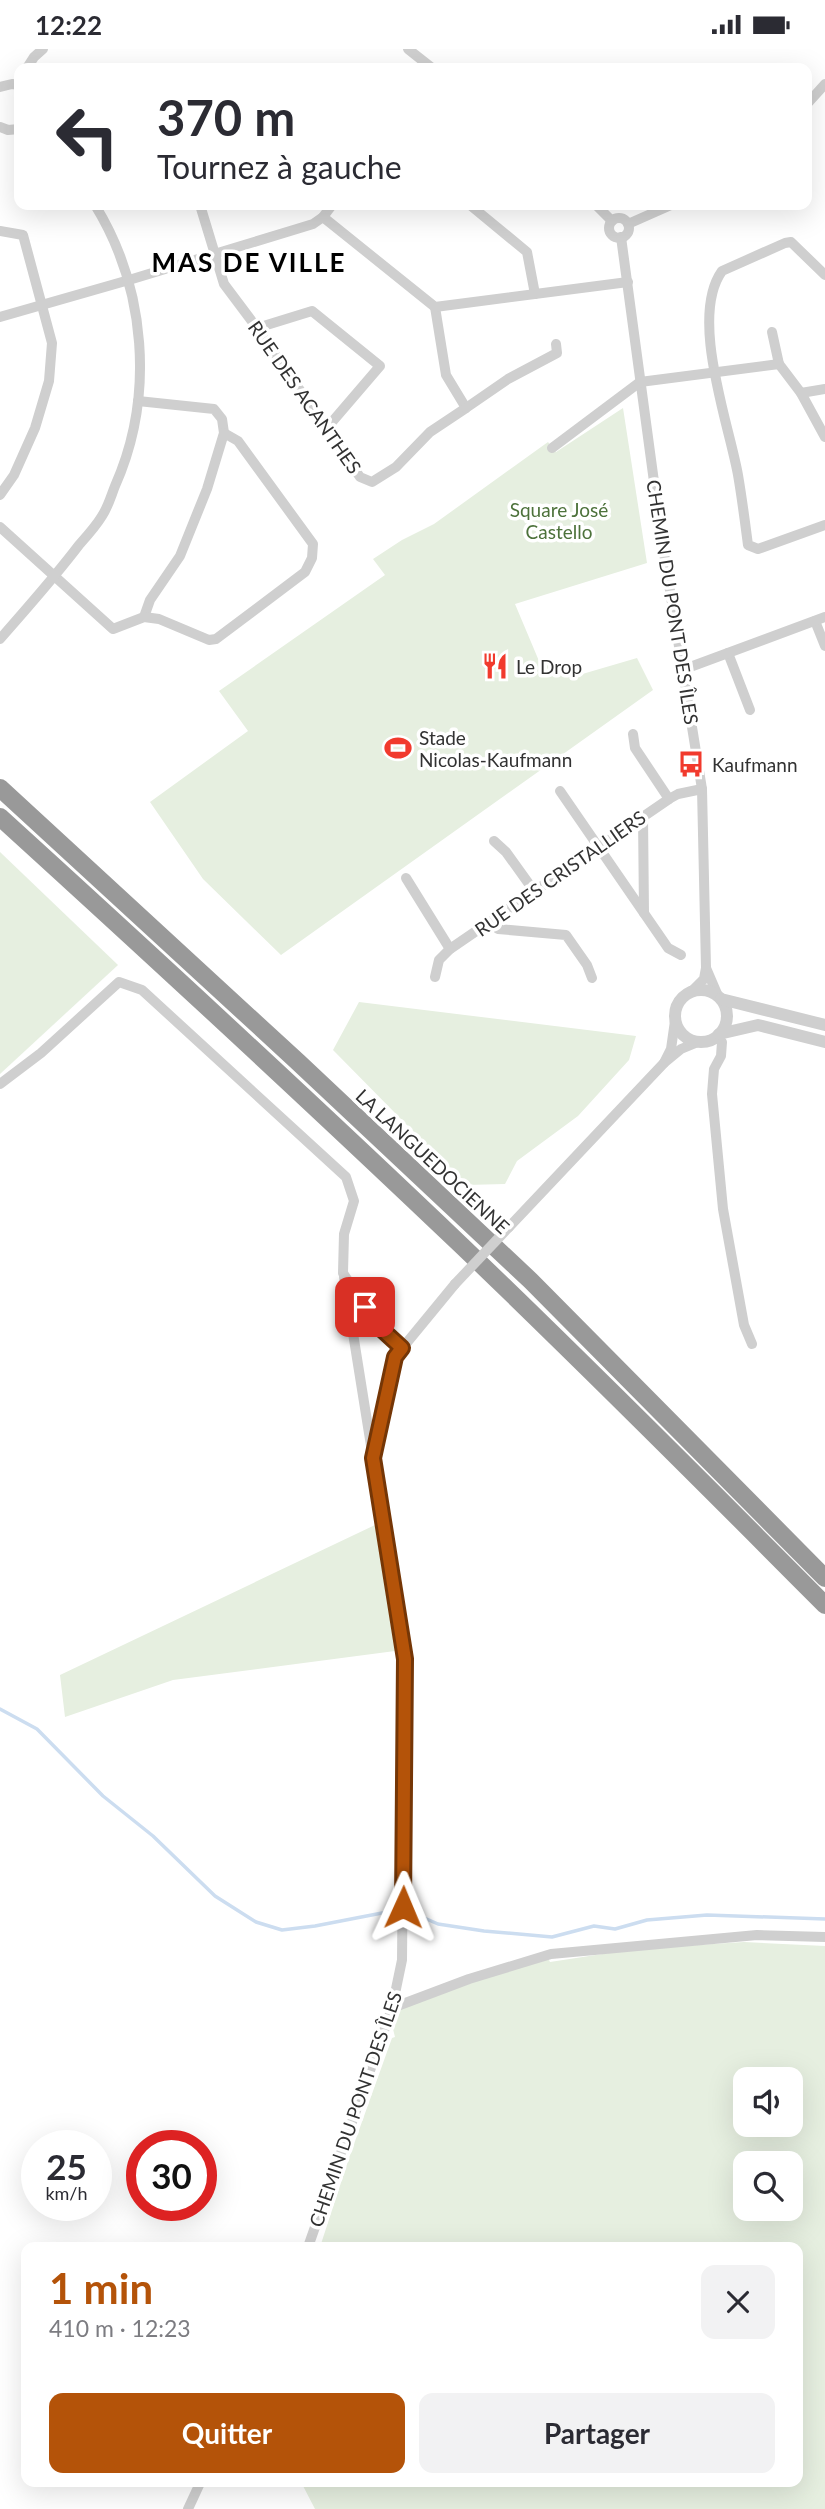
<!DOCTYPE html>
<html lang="fr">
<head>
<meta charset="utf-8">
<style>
  body { margin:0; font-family:Lato,sans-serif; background:#f2f2f3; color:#2b2b33; height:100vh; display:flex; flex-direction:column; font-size:26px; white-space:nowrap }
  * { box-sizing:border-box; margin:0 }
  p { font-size:23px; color:#7c7c81 }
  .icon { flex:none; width:38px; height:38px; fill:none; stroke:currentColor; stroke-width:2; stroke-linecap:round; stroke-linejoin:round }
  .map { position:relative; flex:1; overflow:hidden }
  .panel { position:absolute; left:21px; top:2193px; width:782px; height:245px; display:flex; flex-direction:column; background:#fff; border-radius:14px; box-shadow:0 7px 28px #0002 }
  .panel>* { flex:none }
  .hud { position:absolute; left:14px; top:14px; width:798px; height:147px; border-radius:14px; box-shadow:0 7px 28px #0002; background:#fff; color:#2b2b33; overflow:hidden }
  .controls { position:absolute; left:733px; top:2018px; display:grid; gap:14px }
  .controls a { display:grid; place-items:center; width:70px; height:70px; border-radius:14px; background:#fff; box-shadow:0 7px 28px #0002; font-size:35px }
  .speed { position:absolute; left:21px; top:2081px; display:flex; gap:14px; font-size:35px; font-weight:700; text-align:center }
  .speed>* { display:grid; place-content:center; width:91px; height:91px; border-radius:50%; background:#fff; box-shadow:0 7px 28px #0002; line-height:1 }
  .speed small { font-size:18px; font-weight:400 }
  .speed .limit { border:10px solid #d22; background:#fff; color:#111 }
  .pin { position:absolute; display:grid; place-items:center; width:60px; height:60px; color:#fff; margin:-30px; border-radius:14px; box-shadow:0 4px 10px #0006 }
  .me { position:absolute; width:77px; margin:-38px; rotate:1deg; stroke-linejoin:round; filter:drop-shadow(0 0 5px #0008) }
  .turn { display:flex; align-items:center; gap:24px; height:147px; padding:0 28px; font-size:32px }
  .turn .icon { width:91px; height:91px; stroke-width:2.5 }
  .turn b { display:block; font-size:49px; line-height:60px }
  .round { display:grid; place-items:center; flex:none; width:74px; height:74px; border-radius:14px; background:#f2f2f3 }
  .headline { display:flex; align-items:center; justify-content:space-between; height:119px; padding:0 28px }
  h1 { font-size:42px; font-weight:700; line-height:52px; color:#b45309 }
  .cta { display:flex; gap:14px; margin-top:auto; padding:14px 28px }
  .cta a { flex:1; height:80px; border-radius:14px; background:#b45309; color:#fff; font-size:28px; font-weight:700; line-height:80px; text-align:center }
  .cta a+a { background:#f2f2f3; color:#2b2b33 }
  .status { display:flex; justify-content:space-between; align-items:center; height:49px; padding:0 35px; background:#fff; direction:ltr }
  .status svg { height:19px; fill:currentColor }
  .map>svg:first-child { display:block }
</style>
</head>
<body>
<div class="status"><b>12:22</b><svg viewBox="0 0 49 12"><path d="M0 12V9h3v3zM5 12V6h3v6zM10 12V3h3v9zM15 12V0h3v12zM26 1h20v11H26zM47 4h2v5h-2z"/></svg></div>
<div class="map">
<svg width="825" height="2460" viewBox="0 0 825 2460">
  <rect width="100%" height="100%" fill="#fff"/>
  <!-- green -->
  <g fill="#e6efe0" fill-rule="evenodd">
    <polygon points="623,359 647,514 515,555 539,612 579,626 637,609 653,641 281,906 203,830 150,753 248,682 219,642 385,526 373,510 402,491 434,475 548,393 556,403"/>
    <polygon points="0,803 118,916 0,1025"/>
    <polygon points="359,953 636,987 629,1011 578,1067 517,1112 505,1135 466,1136 333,1001"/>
    <polygon points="375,1476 395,1602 173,1631 65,1668 60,1626"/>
    <path d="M744,1893L825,1897V2460H315L301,2433L798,2432V2198H320L349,2109L392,1989L395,1988L393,1980L400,1959L504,1922L548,1909L550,1913L635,1900ZM746,2030H791V2076H746ZM746,2114H791V2160H746Z"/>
  </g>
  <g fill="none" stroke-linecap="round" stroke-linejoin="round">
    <!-- stream -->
    <polyline stroke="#ccddf0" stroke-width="3.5" points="0,1660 37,1680 103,1747 153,1787 215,1847 256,1873 282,1881 315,1877 382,1864 413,1864 438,1875 484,1882 552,1888 594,1877 615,1880 647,1871 707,1866 825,1870"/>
    <!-- minor -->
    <g stroke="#cfcfcf" stroke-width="10">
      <polyline points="408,0 432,19"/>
      <polyline points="27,19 34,8 43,0"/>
      <polyline points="0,38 12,35 19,36"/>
      <polyline points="807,55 825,35"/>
      <polyline points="0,78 8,81 19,80"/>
      <polyline points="200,156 224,235 257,279 360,428 372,433 396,418 430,383 466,359 446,326 435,258"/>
      <polyline points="470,156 527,203 535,245"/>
      <polyline points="596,156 612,172"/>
      <polyline points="323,168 332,156"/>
      <circle cx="619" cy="179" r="10"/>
      <polyline points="628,175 671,156"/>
      <polyline points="0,182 23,186 52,294 49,332 35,379 14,426 0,446"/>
      <polyline points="621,188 662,492 702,740 706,919 704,930 691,943"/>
      <path d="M825,226L791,193L785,194L722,222C689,268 729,375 738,426C742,449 745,473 748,496L758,500L825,476"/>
      <polyline points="0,268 129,231 300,179 313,175 323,168 435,258 628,233"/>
      <polyline points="257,279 312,262 380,317 326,380"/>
      <polyline points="772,283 779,315"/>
      <polyline points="801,344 825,340"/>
      <polyline points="138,352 214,360 222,370 224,384 207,440 180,507 150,551 144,568"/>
      <polyline points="466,359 508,330 557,304 556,295"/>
      <polyline points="552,399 640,333 779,315 801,344 825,388"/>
      <polyline points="0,478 113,580 144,568 159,570 209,591 216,590 305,523 312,509 313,495 238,392 224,384"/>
      <polyline points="815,572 825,597"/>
      <path d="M0,590C27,559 54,529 79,496C87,487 96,477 102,467C108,458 111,447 115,437C155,347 146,239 95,156"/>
      <polyline points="728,604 750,661"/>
      <polyline points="682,621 825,568"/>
      <polyline points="633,685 635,699 669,750"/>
      <polyline points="560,742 668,899 681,906"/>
      <polyline points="643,767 644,864"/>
      <polyline points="494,792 506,803 534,842"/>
      <polyline points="406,829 450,900"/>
      <polyline points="490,873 498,880 566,886 587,916 592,929"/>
      <polyline points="706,919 718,947"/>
      <polyline points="435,928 439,911 450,900 669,750 678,745 702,740"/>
      <polyline points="675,972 671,1000 664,1014 681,1000 698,993"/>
      <polyline points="716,988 722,993 721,1007 714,1020 712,1045 723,1160 744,1276 752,1295"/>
      <polyline points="0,1035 41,1004 119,933 142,941 346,1128 354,1152 344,1185 343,1224 376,1275 402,1299"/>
      <polyline points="509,1178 664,1014"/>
      <polyline points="344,1228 372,1403"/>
      <polyline points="392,1959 469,1930 551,1905 757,1886 825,1888"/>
      <polyline points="308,2198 392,1959 402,1911 405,1610 373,1409 395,1308 455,1235"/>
      <polyline points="188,2460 201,2432"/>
    </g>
    <!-- tertiary -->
    <g stroke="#cfcfcf" stroke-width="12">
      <circle cx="701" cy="967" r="26"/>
      <polyline points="721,950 825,976"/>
      <polyline points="719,985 758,976 825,993"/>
    </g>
    <!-- motorway -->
    <g stroke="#999" stroke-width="18">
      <polyline points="0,739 298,1013 531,1232 825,1529"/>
      <path d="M0,768C155,909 310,1052 462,1197C585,1315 705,1435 825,1556"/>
    </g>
    <!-- minor-bridge -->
    <polyline stroke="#cfcfcf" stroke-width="10" points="455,1235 509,1178"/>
  </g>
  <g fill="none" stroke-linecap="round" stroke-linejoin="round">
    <!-- route casing -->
    <g stroke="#753606" stroke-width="18">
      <polyline id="route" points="365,1258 376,1275 402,1299 395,1308 373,1409 405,1610 403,1858"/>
    </g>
    <!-- route -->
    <use href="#route" stroke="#b45309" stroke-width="12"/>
  </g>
  <!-- icons -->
  <defs>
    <g id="restaurant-bare" transform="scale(2.1)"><path d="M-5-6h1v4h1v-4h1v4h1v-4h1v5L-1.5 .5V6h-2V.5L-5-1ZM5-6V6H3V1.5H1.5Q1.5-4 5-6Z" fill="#f13a2d" stroke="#fff" stroke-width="2.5" paint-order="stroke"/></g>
    <g id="stadium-bare" transform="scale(2.1)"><path d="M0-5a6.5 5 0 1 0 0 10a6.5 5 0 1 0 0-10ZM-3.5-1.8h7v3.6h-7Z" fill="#f13a2d" stroke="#fff" stroke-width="2.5" paint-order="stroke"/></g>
    <g id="bus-bare" transform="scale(2.1)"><path d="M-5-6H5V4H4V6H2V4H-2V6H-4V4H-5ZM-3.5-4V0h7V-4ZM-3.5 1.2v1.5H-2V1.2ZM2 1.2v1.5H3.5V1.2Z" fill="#f13a2d" stroke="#fff" stroke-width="2.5" paint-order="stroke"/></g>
  </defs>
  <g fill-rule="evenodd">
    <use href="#restaurant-bare" x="495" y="617"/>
    <use href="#stadium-bare" x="398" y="699"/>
    <use href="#bus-bare" x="691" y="715"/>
  </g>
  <g text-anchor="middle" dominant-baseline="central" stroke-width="7" stroke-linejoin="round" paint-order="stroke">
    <!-- street labels -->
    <g font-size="19" fill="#323232" stroke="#fff">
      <text transform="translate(305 348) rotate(55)">RUE DES ACANTHES</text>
      <text transform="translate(673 553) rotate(81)">CHEMIN DU PONT DES ÎLES</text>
      <text transform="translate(560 824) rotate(-35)">RUE DES CRISTALLIERS</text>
      <text transform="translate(433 1112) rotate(43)">LA LANGUEDOCIENNE</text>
      <text transform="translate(355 2060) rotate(-71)">CHEMIN DU PONT DES ÎLES</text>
    </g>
    <!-- park labels -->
    <g font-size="19" fill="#4d723b" stroke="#fff">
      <text x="559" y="460">Square José<tspan x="559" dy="22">Castello</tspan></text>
    </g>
    <!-- poi labels -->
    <g font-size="19" fill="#323232" stroke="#fff" text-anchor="start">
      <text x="516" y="617">Le Drop</text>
      <text x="419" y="688">Stade<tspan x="419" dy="22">Nicolas-Kaufmann</tspan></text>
      <text x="712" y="715">Kaufmann</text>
    </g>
    <!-- district labels -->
    <g font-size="26" font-weight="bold" letter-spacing="2" fill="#000" stroke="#fff">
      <text x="249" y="213">MAS DE VILLE</text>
    </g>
  </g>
</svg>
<div class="controls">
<a><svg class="icon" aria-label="sound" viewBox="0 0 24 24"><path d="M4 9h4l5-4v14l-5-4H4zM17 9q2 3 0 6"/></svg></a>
<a><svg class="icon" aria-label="search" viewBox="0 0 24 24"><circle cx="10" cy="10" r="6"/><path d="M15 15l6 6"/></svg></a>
</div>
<div class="speed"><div>25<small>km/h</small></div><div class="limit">30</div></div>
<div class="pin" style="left:365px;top:1258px;background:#d93025"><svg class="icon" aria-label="arrive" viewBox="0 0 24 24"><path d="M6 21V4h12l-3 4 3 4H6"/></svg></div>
<svg class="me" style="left:403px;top:1858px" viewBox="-20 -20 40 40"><path d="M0-17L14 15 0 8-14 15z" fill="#b45309" stroke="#fff" stroke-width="4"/></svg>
<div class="hud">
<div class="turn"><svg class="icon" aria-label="left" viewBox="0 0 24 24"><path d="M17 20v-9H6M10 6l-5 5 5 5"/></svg><div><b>370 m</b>Tournez à gauche</div></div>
</div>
<section class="panel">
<div class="headline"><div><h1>1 min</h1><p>410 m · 12:23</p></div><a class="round"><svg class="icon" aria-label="close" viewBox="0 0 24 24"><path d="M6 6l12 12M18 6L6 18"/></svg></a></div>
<div class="cta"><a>Quitter</a><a>Partager</a></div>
</section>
</div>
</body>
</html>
